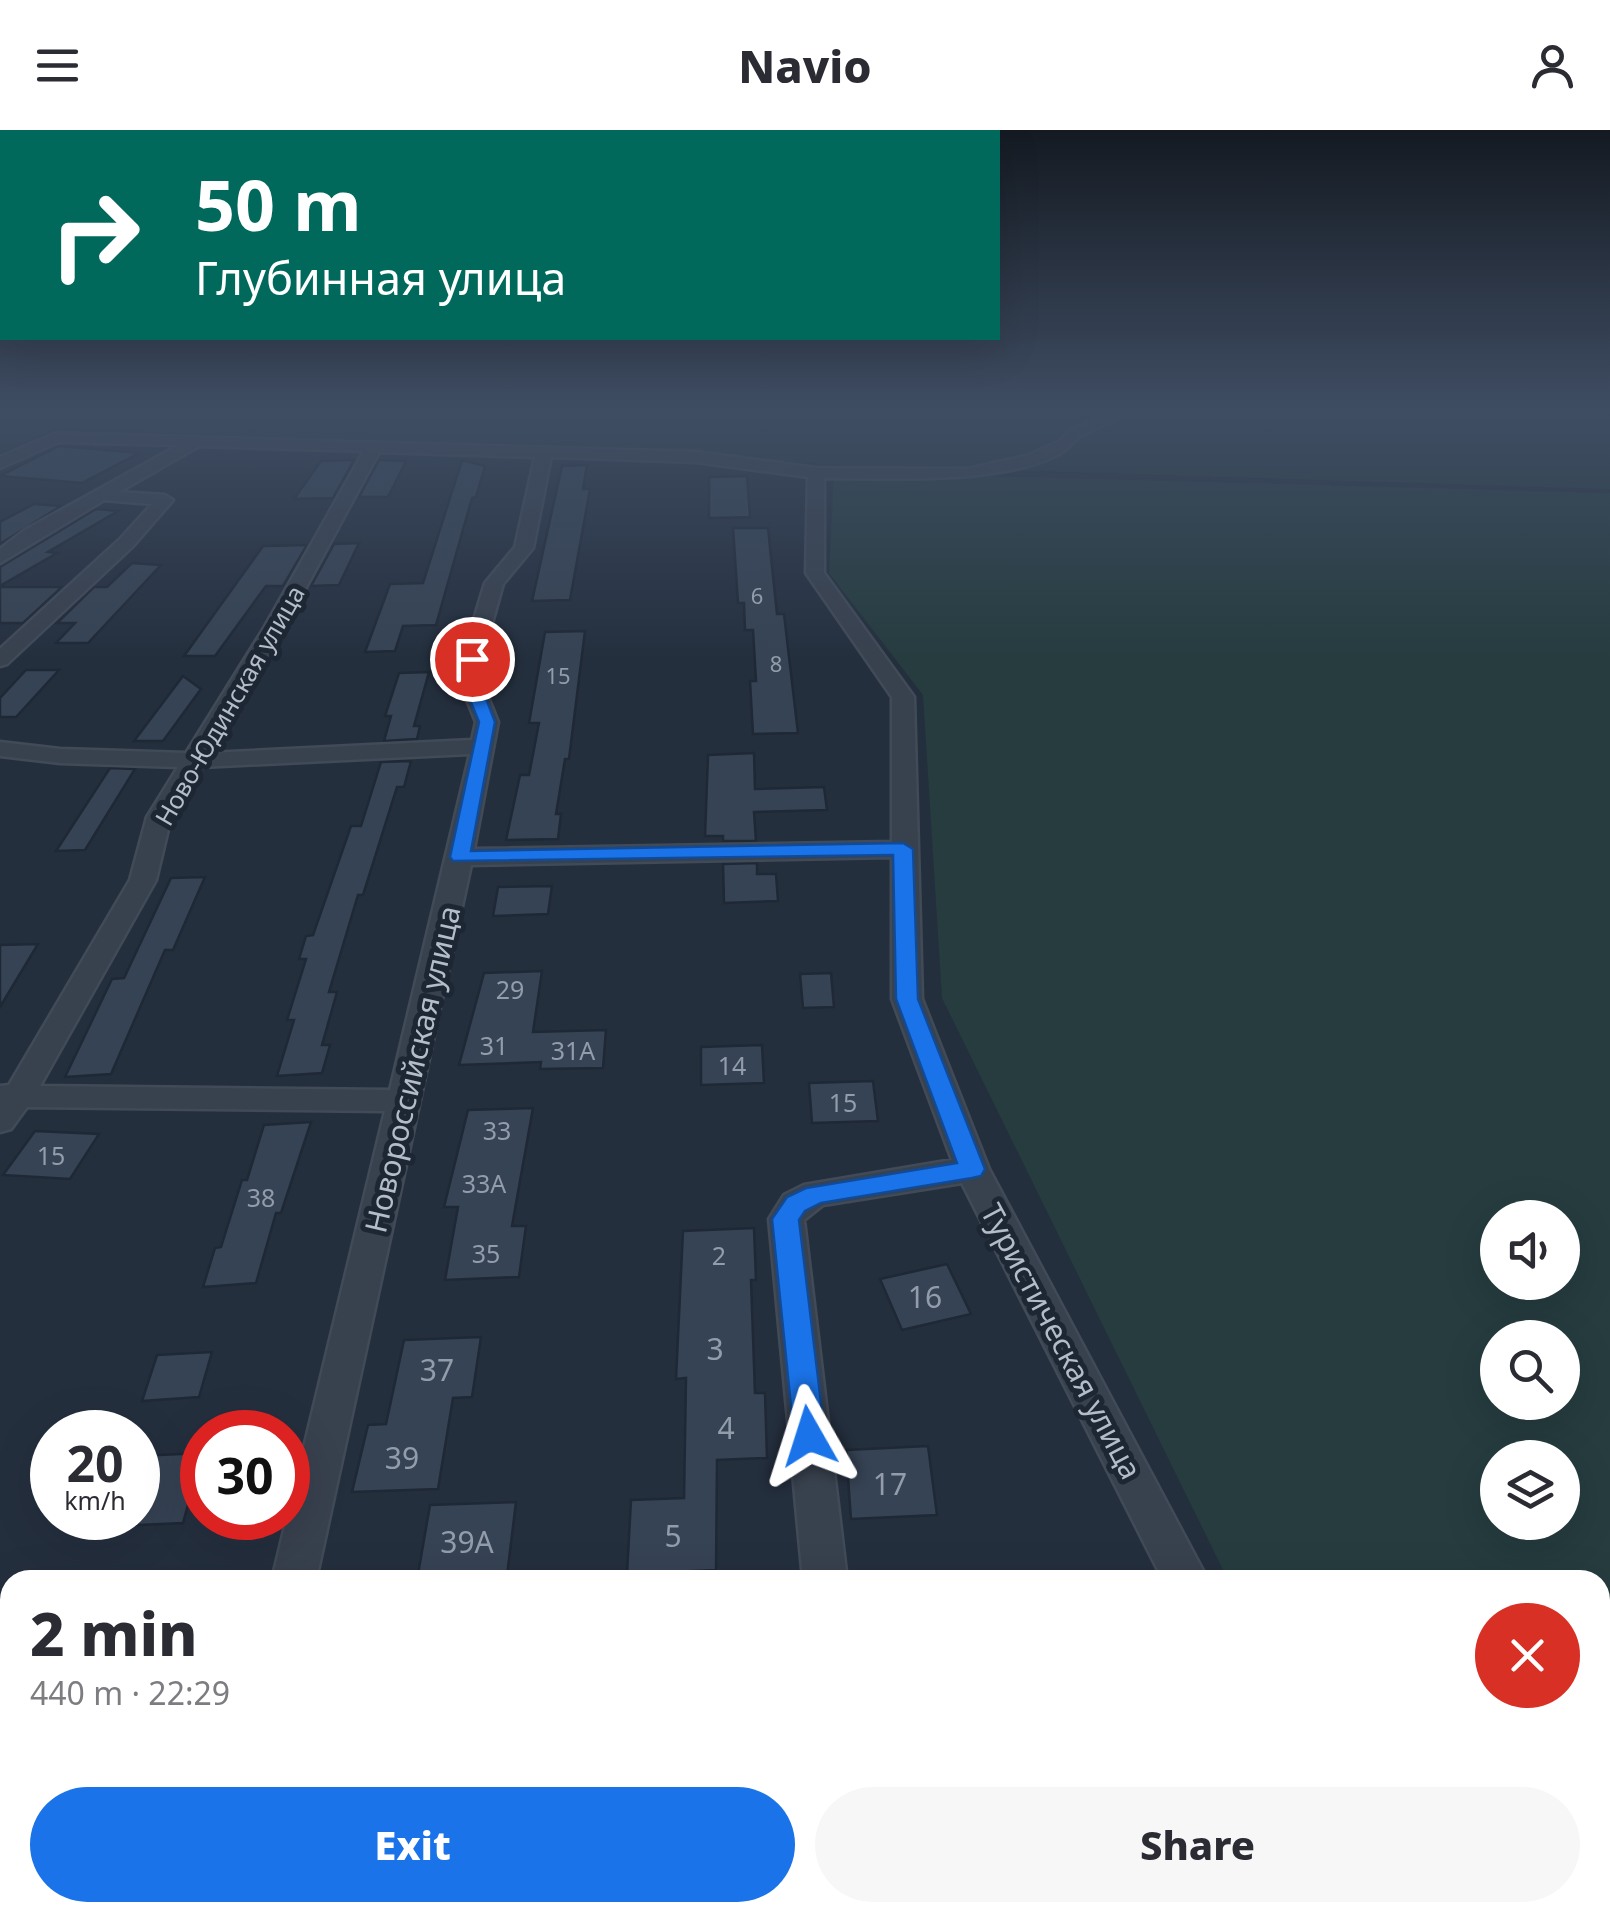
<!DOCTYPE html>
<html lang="en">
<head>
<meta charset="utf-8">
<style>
  body { margin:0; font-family:"Noto Sans",sans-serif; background:#f7f7f7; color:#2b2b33; height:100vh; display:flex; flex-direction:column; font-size:38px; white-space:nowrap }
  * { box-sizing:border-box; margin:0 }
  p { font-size:32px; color:#7c7c81 }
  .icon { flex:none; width:55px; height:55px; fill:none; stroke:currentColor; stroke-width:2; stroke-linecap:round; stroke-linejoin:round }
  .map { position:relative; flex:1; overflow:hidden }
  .side { position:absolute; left:0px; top:1440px; width:1610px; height:352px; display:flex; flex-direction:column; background:#fff; border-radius:30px 30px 0 0; box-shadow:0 10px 40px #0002 }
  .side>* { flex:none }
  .guide { position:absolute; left:0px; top:0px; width:1000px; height:210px; box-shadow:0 10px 40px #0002; background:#00695c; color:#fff; overflow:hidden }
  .controls { position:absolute; left:1480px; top:1070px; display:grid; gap:20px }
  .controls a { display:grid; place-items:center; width:100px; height:100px; border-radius:50%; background:#fff; box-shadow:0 10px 40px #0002; font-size:50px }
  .speed { position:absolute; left:30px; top:1280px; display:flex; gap:20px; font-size:50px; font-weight:700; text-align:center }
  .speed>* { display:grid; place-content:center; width:130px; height:130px; border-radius:50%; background:#fff; box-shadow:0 10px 40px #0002; line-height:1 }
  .speed small { font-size:25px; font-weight:400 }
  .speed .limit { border:15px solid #d22; background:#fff; color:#111 }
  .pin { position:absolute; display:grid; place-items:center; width:85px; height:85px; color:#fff; margin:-42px; border:5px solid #fff; border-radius:50%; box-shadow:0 2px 10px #0007 }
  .me { position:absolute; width:110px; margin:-55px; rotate:354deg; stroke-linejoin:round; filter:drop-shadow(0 0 8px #0008) }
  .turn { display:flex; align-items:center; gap:35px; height:210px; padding:0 30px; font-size:45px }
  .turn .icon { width:130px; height:130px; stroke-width:2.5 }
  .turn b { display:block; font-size:70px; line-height:85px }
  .round { display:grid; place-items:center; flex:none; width:105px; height:105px; border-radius:52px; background:#f7f7f7 }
  .headline { display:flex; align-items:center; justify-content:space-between; height:170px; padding:0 30px }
  h1 { font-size:60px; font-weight:800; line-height:75px }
  .primary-button { display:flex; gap:20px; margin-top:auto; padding:20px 30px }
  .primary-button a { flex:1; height:115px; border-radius:60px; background:#1a73e8; color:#fff; font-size:40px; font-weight:800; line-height:115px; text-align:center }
  .primary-button a+a { background:#f7f7f7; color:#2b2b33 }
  header { display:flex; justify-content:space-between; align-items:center; height:130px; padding:0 30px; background:#fff; font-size:45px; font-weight:800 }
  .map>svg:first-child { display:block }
</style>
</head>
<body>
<header><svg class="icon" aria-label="menu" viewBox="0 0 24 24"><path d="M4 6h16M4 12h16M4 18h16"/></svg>Navio<svg class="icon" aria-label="person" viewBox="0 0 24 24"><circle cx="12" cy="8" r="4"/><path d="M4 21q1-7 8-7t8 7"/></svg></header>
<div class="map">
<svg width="1610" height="1792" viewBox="0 0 1610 1792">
  <rect width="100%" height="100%" fill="#242f3e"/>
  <!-- green -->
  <g fill="#263c3f" fill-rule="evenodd">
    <polygon points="0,278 1610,278 1610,359 822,334 578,318 55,299 0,323"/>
    <path d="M834,342L1610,363V1792H1396L1391,1783L1600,1782V1450H1228L942,868L923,565L829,443ZM1498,1088H1562V1152H1498ZM1498,1208H1562V1272H1498ZM1498,1328H1562V1392H1498Z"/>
  </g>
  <!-- building -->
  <g fill="#364354" stroke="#1f2835" stroke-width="2.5">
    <polygon points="59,316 139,323 82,353 0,346"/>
    <polygon points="354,330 333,368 294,369 321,331"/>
    <polygon points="379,330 406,331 388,367 359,367"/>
    <polygon points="462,330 485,336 476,367 472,368 436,495 403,496 395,521 365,522 390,454 423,453"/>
    <polygon points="587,335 583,359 590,359 570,470 532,471 562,336"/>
    <polygon points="747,346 750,387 709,388 709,347"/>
    <polygon points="34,374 61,376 0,414 0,392"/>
    <polygon points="96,379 118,381 48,422 57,423 0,456 0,437"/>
    <polygon points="733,398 768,398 777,484 784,484 798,603 753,604 750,551 756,551 753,500 745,500 744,473 738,473"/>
    <polygon points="359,413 339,455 311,456 334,414"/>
    <polygon points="307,415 283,456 266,456 215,526 184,526 263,416"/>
    <polygon points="132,433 161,435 88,513 56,513 75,493 57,493 94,457 107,457"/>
    <polygon points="0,457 62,457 23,493 0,493"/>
    <polygon points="585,501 569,629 565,629 556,684 561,684 558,709 506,710 520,645 529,645 539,593 529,593 545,502"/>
    <polygon points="26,540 59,540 16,587 0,587 0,568"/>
    <polygon points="429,542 414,596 420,596 417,609 384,611 391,586 385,586 399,543"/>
    <polygon points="183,546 201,559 163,611 134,611"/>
    <polygon points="754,623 755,659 824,657 827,680 754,682 756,711 723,711 723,706 705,706 708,625"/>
    <polygon points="411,631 404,657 397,657 363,765 358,765 329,862 337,862 322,915 330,915 322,943 277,946 294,890 287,890 306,829 299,829 306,806 313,805 351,696 361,696 381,632"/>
    <polygon points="110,638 135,639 85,720 56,721"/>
    <polygon points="757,733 757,744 776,744 778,771 724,773 723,734"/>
    <polygon points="205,747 173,820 165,820 111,944 65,947 112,849 124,848 171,748"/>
    <polygon points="552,756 548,784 493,786 498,757"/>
    <polygon points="38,814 0,877 0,815"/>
    <polygon points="542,841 533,902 606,900 603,938 540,939 541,932 459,935 484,843"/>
    <polygon points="831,843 834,877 803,878 800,844"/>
    <polygon points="762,915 764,953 701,955 701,917"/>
    <polygon points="873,951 878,991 812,993 809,953"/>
    <polygon points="533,978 512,1096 526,1096 519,1147 445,1150 458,1077 444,1077 468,980"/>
    <polygon points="311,992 281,1083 276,1083 256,1153 203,1157 215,1118 221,1117 242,1050 247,1050 264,995"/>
    <polygon points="35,1001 99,1004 70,1049 3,1045"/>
    <polygon points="754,1098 756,1150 751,1150 755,1263 765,1263 767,1328 717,1330 716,1440 627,1444 631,1370 684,1368 686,1248 676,1249 683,1101"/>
    <polygon points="947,1134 971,1184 902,1200 880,1149"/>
    <polygon points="481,1207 472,1267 453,1268 438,1359 352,1362 368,1295 386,1294 404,1210"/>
    <polygon points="212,1222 199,1267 142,1271 157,1225"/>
    <polygon points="928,1316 937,1385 851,1389 846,1320"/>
    <polygon points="202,1323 183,1393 138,1395 138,1326"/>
    <polygon points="516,1372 507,1446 417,1450 430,1375"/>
  </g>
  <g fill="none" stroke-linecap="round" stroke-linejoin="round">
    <!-- street casing -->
    <g stroke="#414a57" stroke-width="5">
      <g id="street">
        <path d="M1123,278H1142L1078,307C1045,358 880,348 824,348V443L914,567L922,869L989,1039L1208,1450H1163L962,1053L823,1075L804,1090L847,1450H803L769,1089L784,1065L804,1055L952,1030L892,869V727L471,735L316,1450H272L385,981L27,977L11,999L0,1002V956L9,955L130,750L147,687L178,637L60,633L0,626V612L60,619L186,623L264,498L364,321L199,316L119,362L165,365L173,370L133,416L7,534L0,536V519L121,408L152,374L104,370L0,433V419L25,400L179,315L58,312L0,338V327L56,303L696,322L816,338L968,339L1029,325L1062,310L1068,301ZM379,322L535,327L515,417L485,453L462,529L459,550L476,592L472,610L210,623L284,498ZM551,327L696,332L808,347L806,443L892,567V712L474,719L498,592L481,550L482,529L503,454L533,418ZM470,624L390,960L40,956L156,750L171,687L201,637Z"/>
        <polygon points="192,1782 244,1782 242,1792 190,1792"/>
        <polygon points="836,1782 888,1782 889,1792 837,1792"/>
        <polygon points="1334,1782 1388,1782 1391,1792 1338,1792"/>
      </g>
    </g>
    <!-- street -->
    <use href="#street" fill="#38414e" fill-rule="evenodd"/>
  </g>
  <!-- sky -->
  <linearGradient id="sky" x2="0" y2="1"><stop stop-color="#141a22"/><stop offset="0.53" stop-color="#3f4d63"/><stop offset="1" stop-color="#3f4d63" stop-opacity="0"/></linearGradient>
  <rect width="1610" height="529" fill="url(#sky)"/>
  <!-- route -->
  <polygon fill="#1a73e8" stroke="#114b97" stroke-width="2.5" points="472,525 479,529 479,550 495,592 471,721 903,713 913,719 918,869 985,1039 981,1046 972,1048 821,1073 805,1081 799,1090 825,1306 820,1315 809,1319 798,1315 794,1306 772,1089 787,1067 806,1058 957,1033 896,869 893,725 453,731 450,727 479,592 462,550 464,529"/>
  <g text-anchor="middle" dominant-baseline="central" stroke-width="10" stroke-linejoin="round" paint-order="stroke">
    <!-- far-number labels -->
    <g font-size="22" fill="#929caa">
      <text x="757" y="465">6</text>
      <text x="776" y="533">8</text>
      <text x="558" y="545">15</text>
    </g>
    <!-- far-street labels -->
    <g font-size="25" fill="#b4bcc9" stroke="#1d2633">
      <text transform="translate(229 575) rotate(-60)">Ново-Юдинская улица</text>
    </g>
    <!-- number labels -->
    <g font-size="25" fill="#929caa">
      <text x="510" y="859">29</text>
      <text x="494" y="915">31</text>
      <text x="573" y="920">31А</text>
      <text x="732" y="935">14</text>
      <text x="843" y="972">15</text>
      <text x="497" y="1000">33</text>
      <text x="51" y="1025">15</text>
      <text x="484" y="1053">33А</text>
      <text x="261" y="1067">38</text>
      <text x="486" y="1123">35</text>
      <text x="719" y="1125">2</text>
    </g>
    <!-- street labels -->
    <g font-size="30" fill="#b4bcc9" stroke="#1d2633">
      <text transform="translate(412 939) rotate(-77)">Новороссийская улица</text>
      <text transform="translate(1062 1211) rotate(62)">Туристическая улица</text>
    </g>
    <!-- near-number labels -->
    <g font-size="30" fill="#929caa">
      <text x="925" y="1166">16</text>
      <text x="715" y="1218">3</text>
      <text x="437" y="1239">37</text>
      <text x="726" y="1297">4</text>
      <text x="402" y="1327">39</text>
      <text x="890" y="1353">17</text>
      <text x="673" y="1405">5</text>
      <text x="467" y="1411">39А</text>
    </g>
  </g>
</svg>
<div class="controls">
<a><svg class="icon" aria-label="sound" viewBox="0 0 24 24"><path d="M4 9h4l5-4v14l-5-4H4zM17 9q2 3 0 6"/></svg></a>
<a><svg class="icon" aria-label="search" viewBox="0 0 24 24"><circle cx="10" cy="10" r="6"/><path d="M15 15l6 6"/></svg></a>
<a><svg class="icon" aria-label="layers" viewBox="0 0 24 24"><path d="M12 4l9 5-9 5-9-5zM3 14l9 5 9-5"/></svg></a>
</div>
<div class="speed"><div>20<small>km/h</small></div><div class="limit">30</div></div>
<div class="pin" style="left:472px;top:529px;background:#d93025"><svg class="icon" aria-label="arrive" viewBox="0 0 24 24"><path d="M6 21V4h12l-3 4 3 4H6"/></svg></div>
<svg class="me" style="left:809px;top:1306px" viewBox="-20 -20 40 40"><path d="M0-17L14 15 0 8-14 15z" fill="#1a73e8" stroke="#fff" stroke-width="4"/></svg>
<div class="guide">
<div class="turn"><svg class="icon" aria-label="right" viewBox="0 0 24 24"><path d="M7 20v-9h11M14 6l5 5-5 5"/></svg><div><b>50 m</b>Глубинная улица</div></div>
</div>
<section class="side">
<div class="headline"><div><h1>2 min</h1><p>440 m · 22:29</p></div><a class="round" style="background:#d93025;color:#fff"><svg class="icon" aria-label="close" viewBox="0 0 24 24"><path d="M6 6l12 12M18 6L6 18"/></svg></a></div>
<div class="primary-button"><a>Exit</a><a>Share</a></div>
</section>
</div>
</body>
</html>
